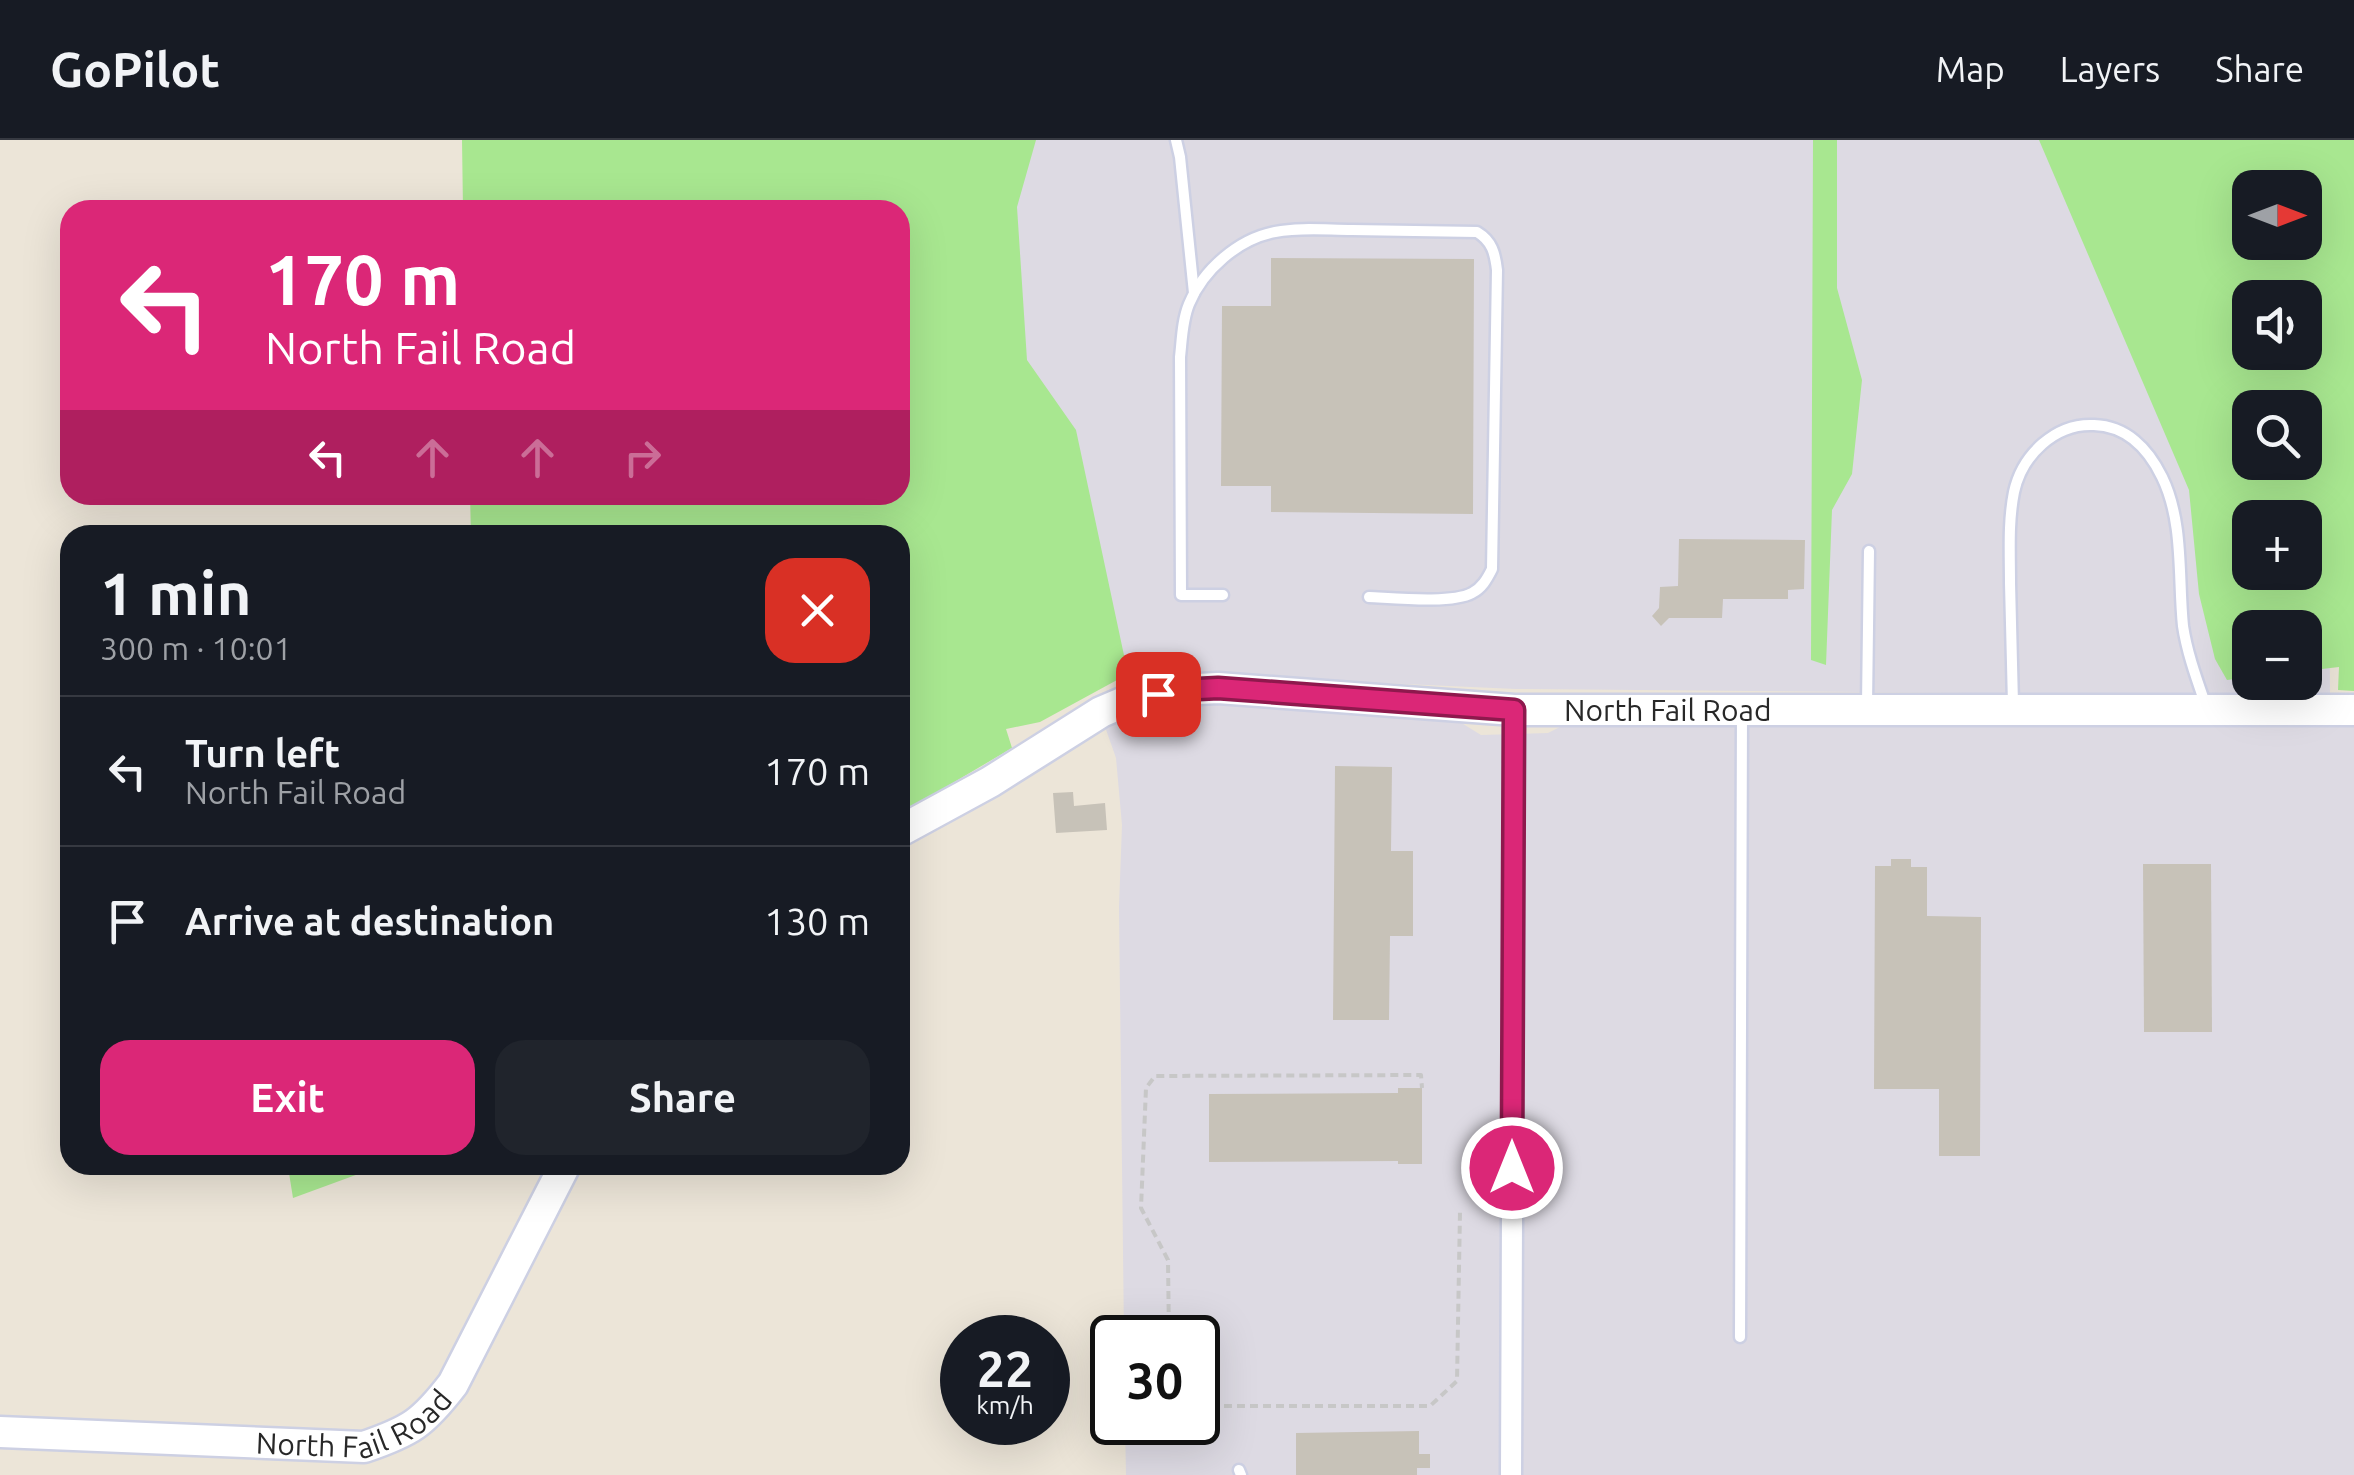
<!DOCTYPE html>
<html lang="en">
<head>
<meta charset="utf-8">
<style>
  body { margin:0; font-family:Ubuntu,sans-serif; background:#20242c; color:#f1f3f6; height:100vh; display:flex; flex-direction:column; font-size:38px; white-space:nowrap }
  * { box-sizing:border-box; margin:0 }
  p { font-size:32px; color:#9ea1a6 }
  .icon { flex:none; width:55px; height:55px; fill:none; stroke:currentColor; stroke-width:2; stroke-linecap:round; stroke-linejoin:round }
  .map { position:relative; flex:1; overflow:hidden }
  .drawer { position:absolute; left:60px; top:385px; width:850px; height:650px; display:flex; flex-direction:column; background:#171b24; border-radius:30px; box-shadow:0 10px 40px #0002 }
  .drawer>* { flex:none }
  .hud { position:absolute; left:60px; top:60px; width:850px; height:305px; border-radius:30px; box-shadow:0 10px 40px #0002; background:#db2777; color:#fff; overflow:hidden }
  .needle { width:65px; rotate:90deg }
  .buttons { position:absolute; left:2232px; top:30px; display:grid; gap:20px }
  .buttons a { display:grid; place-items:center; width:90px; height:90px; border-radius:20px; background:#171b24; box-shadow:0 10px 40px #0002; font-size:50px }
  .speed { position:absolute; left:940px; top:1175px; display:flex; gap:20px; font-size:50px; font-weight:700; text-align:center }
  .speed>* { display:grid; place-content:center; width:130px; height:130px; border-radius:50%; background:#171b24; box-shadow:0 10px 40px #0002; line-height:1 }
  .speed small { font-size:25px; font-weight:400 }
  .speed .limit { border:5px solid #111; border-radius:15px; background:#fff; color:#111 }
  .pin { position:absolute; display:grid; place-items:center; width:85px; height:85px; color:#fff; margin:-42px; border-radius:20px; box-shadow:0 5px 15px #0006 }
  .me { position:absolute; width:110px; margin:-55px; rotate:0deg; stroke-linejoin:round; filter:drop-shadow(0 0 8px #0008) }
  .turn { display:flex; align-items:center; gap:35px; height:210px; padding:0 40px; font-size:45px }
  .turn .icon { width:130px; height:130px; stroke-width:2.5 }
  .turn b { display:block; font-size:70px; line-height:85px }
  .lanes { display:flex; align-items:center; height:95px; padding:0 40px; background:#0003; justify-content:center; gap:50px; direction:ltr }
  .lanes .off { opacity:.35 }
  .round { display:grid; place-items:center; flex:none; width:105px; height:105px; border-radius:30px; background:#20242c }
  .overview { display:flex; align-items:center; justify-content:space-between; height:170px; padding:0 40px }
  h1 { font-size:60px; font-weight:600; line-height:75px }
  .cta { display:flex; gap:20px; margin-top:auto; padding:20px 40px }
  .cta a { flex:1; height:115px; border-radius:30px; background:#db2777; color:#fff; font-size:40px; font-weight:600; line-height:115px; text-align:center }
  .cta a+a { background:#20242c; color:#f1f3f6 }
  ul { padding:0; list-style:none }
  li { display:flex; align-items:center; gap:30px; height:150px; padding:0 40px; border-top:2px solid #363941 }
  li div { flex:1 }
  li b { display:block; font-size:38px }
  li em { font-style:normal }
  header { display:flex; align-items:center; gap:60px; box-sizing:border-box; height:140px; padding:0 50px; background:#171b24; border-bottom:2px solid #363941 }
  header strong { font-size:48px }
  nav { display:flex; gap:55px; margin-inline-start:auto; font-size:35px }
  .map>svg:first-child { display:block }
</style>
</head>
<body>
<header>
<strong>GoPilot</strong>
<nav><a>Map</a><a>Layers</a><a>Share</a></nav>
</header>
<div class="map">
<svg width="2354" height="1335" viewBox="0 0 2354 1335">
  <rect width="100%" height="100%" fill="#ece5d8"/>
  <!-- industrial -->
  <g fill="#dddae3" fill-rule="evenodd">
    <path d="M998,0H2274L2327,78L2330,556L1516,549L1249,537L1123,546L1000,211ZM2250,48H2305V102H2250ZM2250,158H2305V212H2250ZM2250,268H2305V322H2250ZM2250,378H2305V432H2250ZM2250,488H2305V542H2250Z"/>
    <polygon points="1181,560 1416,571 1460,582 1481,595 1548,593 1566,584 2354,580 2354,1335 1126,1335 1125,1283 1198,1282 1198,1198 1124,1197 1119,767 1122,685 1116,618 1103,581"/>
  </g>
  <!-- green -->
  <g fill="#a8e790" fill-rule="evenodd">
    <polygon points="462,0 1036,0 1017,67 1027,220 1076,290 1128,534 1040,582 1006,589 1012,608 900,674 900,395 471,395 470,355 900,355 900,70 463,70"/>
    <polygon points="1813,0 1837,0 1837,148 1862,240 1852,334 1832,370 1826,525 1811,520"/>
    <path d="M2039,0H2354V551L2338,550L2339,527L2305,531V488H2250V537L2227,540L2215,519L2199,454L2189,350ZM2250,48H2305V102H2250ZM2250,158H2305V212H2250ZM2250,268H2305V322H2250ZM2250,378H2305V432H2250Z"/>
    <polygon points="312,1025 383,1025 293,1058 289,1033"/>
  </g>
  <!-- building -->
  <g fill="#c7c2b8">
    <polygon points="1271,118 1474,119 1473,374 1271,372 1271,346 1221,346 1222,166 1271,166"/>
    <polygon points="1679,399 1805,400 1804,449 1788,450 1788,459 1723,459 1722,478 1669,478 1661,486 1652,476 1659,468 1660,447 1678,446"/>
    <polygon points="1335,626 1392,627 1391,711 1413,711 1413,796 1390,796 1389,880 1333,880"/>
    <polygon points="1073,652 1074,666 1105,663 1107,690 1056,693 1053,653"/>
    <polygon points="1891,719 1911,719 1911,727 1927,727 1927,776 1981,777 1980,1016 1939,1016 1939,949 1874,949 1875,726 1891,726"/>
    <polygon points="2143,724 2211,724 2212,892 2144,892"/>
    <polygon points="1398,948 1422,948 1422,1024 1398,1024 1398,1021 1209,1022 1209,954 1398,953"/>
    <polygon points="1419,1291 1419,1314 1430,1314 1430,1328 1417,1328 1417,1335 1296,1335 1296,1293"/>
  </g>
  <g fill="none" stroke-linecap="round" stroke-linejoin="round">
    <!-- lane casing -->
    <g stroke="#cdd0e3" stroke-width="15">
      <g id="lane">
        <polyline points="1176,0 1180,17 1194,153"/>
        <path d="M1223,455H1181L1180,217C1182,200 1182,181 1189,164C1203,130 1238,99 1275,92C1300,87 1327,90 1352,90C1394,91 1435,91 1477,92C1492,101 1495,113 1497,130L1492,429C1487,439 1482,448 1472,453C1452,464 1393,458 1369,457"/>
        <polyline points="1867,564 1869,411"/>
        <path d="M2013,564C2012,524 2011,484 2010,443C2010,413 2008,382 2014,352C2022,315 2055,283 2094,285C2126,286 2148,308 2162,337C2184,382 2178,437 2183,486C2187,513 2197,540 2206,566"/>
        <polyline points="1740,1197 1742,571"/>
        <polyline points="1239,1330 1241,1335"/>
      </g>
    </g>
    <!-- street casing -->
    <g stroke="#cdd0e3" stroke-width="25">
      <polyline id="street" points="1511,1335 1514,570"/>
    </g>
    <!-- secondary casing -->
    <g stroke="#cdd0e3" stroke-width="35">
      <g id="secondary">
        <path id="s1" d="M900,691L990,642L1101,572L1136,557L1179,550L1218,548L1514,570H2354"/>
        <path id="s2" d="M0,1292L364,1307C411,1291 423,1283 453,1244L565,1025"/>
      </g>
    </g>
    <!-- path -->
    <g stroke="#c7c7c7" stroke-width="4" stroke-dasharray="8 5" stroke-linecap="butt">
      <polyline points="1169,1198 1168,1120 1141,1068 1146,948 1155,936 1421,935 1422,948"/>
      <polyline points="1198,1266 1430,1266 1457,1241 1460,1071"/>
    </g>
    <!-- lane -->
    <use href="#lane" stroke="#fff" stroke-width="10"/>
    <!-- street -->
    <use href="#street" stroke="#fff" stroke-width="20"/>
    <!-- secondary -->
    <use href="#secondary" stroke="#fff" stroke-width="30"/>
  </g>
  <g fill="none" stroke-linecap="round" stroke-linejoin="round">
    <!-- route casing -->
    <g stroke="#8e194d" stroke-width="25">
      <polyline id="route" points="1158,554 1179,550 1218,548 1514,570 1512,1028"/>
    </g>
    <!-- route -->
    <use href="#route" stroke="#db2777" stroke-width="18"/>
  </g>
  <g text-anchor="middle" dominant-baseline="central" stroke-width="9" stroke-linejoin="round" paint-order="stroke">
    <!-- street labels -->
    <g font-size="30" fill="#282828" stroke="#fff">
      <text stroke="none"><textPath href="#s1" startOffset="805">North Fail Road</textPath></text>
      <text stroke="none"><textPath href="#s2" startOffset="360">North Fail Road</textPath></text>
    </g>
  </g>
</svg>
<div class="buttons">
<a><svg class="needle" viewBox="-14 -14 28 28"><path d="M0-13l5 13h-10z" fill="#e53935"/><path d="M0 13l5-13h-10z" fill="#9ea1a6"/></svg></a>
<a><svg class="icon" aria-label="sound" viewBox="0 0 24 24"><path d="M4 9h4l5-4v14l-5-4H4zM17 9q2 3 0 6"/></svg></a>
<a><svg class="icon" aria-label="search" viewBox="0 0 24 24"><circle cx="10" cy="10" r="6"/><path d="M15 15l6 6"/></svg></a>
<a>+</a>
<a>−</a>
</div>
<div class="speed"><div>22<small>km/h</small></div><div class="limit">30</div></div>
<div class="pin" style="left:1158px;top:554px;background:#d93025"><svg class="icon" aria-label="arrive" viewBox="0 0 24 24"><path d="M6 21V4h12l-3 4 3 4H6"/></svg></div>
<svg class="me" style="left:1512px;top:1028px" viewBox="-20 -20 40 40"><circle r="17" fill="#db2777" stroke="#fff" stroke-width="3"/><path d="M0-11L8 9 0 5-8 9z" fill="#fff"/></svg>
<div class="hud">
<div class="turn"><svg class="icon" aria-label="left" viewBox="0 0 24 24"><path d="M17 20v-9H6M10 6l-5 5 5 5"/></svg><div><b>170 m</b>North Fail Road</div></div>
<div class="lanes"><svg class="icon" aria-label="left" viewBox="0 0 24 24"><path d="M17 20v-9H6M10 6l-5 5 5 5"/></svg><svg class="icon off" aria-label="ahead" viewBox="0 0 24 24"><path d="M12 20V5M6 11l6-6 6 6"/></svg><svg class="icon off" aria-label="ahead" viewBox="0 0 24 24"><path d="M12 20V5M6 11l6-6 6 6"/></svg><svg class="icon off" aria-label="right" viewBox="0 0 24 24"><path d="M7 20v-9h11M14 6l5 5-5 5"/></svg></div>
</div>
<section class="drawer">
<div class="overview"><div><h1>1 min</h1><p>300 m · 10:01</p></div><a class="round" style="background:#d93025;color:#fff"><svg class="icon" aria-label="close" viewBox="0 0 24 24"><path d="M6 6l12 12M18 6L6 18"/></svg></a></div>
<ul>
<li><svg class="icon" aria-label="left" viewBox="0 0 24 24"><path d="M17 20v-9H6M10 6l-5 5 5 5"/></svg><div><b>Turn left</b><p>North Fail Road</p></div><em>170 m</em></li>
<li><svg class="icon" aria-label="arrive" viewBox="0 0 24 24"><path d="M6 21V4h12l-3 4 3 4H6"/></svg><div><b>Arrive at destination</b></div><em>130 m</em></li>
</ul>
<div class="cta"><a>Exit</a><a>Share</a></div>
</section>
</div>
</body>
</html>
